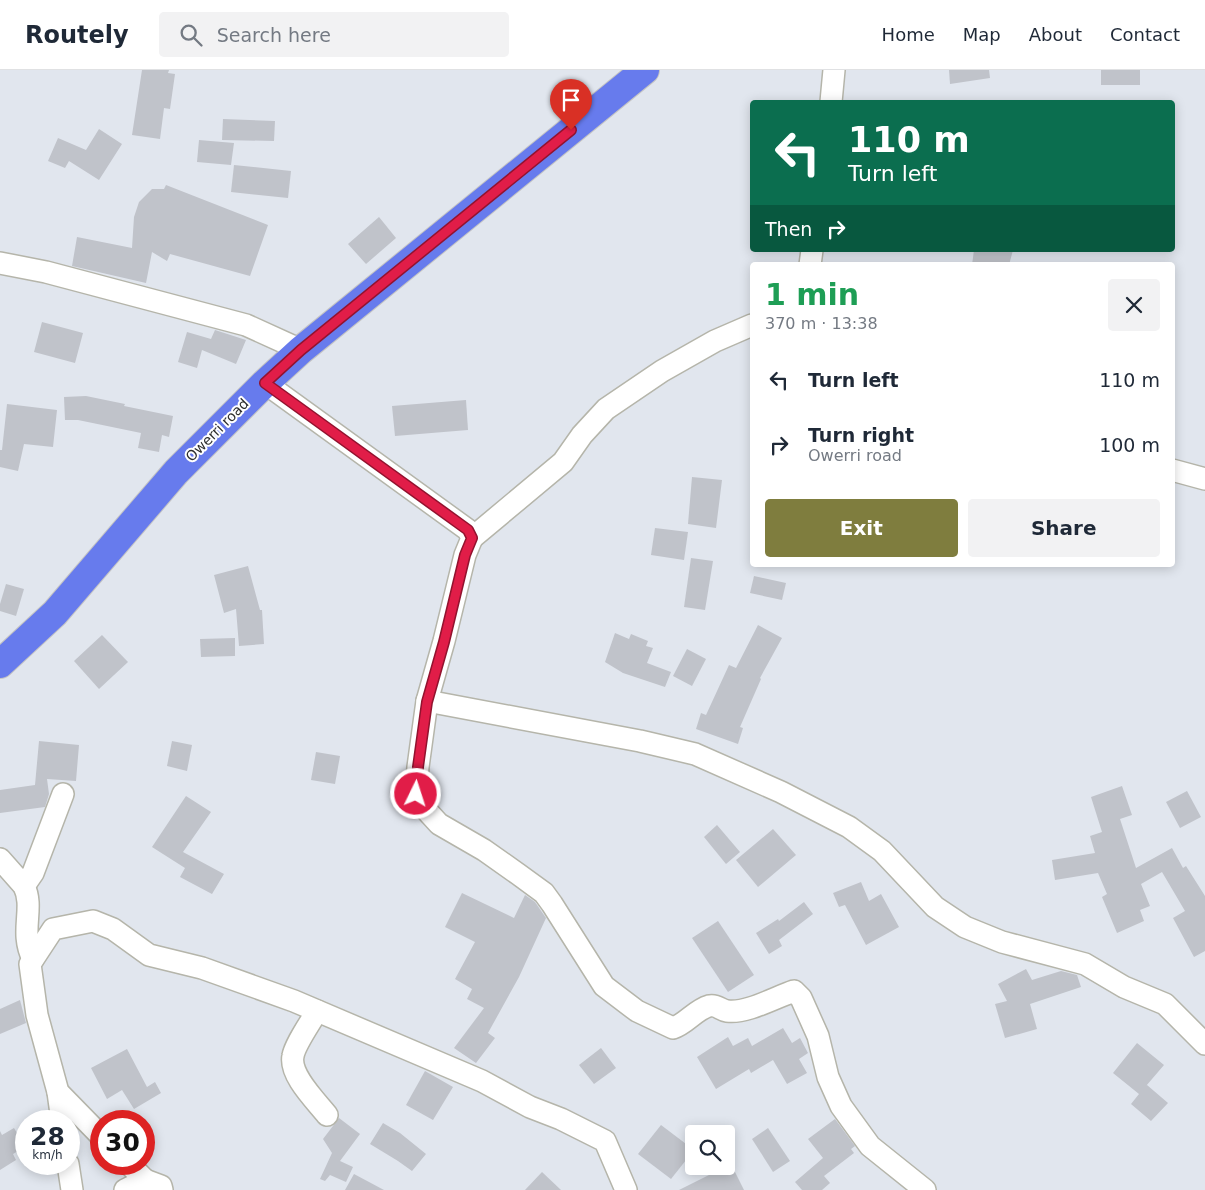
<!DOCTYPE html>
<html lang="en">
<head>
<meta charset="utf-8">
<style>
  body { margin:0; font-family:"DejaVu Sans",sans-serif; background:#f2f2f3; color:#1f2937; height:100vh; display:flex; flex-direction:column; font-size:19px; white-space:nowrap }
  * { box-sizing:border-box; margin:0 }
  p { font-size:16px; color:#747a83 }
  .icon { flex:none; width:28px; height:28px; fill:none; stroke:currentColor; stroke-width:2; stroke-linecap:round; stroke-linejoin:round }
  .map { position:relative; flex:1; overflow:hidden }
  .drawer { position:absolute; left:750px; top:192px; width:425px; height:305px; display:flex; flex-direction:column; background:#fff; border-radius:5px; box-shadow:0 2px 12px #0003 }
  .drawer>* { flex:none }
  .banner { position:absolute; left:750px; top:30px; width:425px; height:152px; border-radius:5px; box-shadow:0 2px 12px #0003; background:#0b6e4f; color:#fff; overflow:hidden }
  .buttons { position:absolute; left:685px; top:1055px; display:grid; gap:10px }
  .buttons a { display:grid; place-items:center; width:50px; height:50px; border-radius:5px; background:#fff; box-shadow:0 2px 12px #0003; font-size:25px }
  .speed { position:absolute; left:15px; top:1040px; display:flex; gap:10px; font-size:25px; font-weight:700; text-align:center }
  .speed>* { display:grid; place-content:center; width:65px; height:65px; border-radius:50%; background:#fff; box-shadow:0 2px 12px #0003; line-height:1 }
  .speed small { font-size:12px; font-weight:400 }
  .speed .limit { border:8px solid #d22; background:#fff; color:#111 }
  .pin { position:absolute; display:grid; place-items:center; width:42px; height:42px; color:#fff; margin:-51px -21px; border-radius:50% 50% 50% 0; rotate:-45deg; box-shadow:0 0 5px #0007 }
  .pin .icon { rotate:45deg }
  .me { position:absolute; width:55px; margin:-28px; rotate:4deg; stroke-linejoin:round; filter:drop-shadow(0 0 4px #0008) }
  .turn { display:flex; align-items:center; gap:18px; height:105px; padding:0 15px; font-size:22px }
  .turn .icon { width:65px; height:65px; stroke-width:2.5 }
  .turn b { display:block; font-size:35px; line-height:42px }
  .then { display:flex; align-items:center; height:48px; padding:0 15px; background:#0003; gap:10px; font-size:19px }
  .round { display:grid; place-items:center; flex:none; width:52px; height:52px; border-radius:5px; background:#f2f2f3 }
  .headline { display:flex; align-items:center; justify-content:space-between; height:85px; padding:0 15px }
  h1 { font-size:30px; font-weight:600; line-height:38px; color:#1e9e55 }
  .cta { display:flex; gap:10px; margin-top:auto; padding:10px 15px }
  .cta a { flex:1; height:58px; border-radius:5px; background:#7f7d3e; color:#fff; font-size:20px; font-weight:600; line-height:58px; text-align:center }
  .cta a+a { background:#f2f2f3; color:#1f2937 }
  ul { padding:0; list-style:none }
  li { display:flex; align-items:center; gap:15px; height:65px; padding:0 15px }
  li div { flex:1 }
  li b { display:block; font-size:19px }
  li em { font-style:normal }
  header { display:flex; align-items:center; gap:30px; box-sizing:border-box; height:70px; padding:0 25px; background:#fff; border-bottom:1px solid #e0e1e3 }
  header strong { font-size:24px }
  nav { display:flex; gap:28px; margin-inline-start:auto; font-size:18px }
  .search { width:350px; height:45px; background:#f2f2f3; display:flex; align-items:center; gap:12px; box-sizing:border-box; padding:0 18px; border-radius:5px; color:#747a83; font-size:19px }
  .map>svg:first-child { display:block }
</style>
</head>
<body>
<header>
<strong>Routely</strong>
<div class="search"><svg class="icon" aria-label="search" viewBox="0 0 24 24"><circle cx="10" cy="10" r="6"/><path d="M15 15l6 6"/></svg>Search here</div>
<nav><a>Home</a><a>Map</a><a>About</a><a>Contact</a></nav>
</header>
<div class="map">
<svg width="1205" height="1120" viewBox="0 0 1205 1120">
  <rect width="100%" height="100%" fill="#e1e6ee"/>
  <!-- building -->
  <g fill="#c0c3ca">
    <polygon points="142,0 169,0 168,3 175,4 170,39 164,38 160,69 132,65"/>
    <polygon points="949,0 989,0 990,8 950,14"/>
    <rect x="1101" y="0" width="39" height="15"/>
    <polygon points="223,49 275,51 274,71 222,70"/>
    <polygon points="99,59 122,74 99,110 69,91 65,98 48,91 58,68 86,80"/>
    <polygon points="199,70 234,73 231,95 197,92"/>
    <polygon points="234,95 291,101 288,128 231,122"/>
    <polygon points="166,115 268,155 250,206 170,184 167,191 152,182 146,213 72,196 77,167 132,178 134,147 139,132 152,119 164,119"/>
    <polygon points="379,147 396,168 366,194 348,174"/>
    <polygon points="974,180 1013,180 1009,195 972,195"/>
    <polygon points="42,252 83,263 75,293 34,282"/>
    <polygon points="215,260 246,270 236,294 202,280 197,298 178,292 187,262 211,269"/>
    <polygon points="86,326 125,334 124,336 173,346 169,367 162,365 159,382 138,378 141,363 78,350 65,350 64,327"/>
    <polygon points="466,330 468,360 395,366 392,336"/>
    <polygon points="7,334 57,340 53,377 24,374 18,401 0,397 0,380 2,380"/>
    <polygon points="692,407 722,410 716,458 688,454"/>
    <polygon points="655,458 688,462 684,490 651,485"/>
    <polygon points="691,488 713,491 705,540 684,537"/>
    <polygon points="248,496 260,540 262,540 264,574 239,576 236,539 224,543 214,505"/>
    <polygon points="754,506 786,513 782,530 750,523"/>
    <polygon points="6,514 24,519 16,546 0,541 0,534"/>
    <polygon points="758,555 782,568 760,608 761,609 740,657 743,658 738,674 696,659 701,643 706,645 729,595 736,598"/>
    <polygon points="615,563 629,569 631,564 648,571 646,576 653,578 647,593 671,602 665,617 623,603 605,592"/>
    <polygon points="102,565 128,592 99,619 74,591"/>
    <polygon points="235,568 235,586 201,587 200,569"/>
    <polygon points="687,579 706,589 692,616 673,606"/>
    <polygon points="39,671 79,675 76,711 47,709 49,724 45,737 0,743 0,720 35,715"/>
    <polygon points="172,671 192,675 187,701 167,696"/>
    <polygon points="316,682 340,686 335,714 311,710"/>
    <polygon points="1122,716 1132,745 1120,749 1136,798 1172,778 1183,798 1186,796 1205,826 1205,881 1194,887 1173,848 1185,841 1162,802 1141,814 1150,836 1140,840 1144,851 1117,863 1102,827 1107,824 1098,803 1055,810 1052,790 1095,783 1090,766 1102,762 1091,727"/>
    <polygon points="1187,721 1201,747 1180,758 1166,732"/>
    <polygon points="186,726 211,742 183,782 224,804 212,824 180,807 185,798 152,777"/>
    <polygon points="717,755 740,782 726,794 704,767"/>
    <polygon points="773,759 796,785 758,817 736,790"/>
    <polygon points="861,812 869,831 881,824 899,857 866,875 845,835 839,837 833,823"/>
    <polygon points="462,823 514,848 525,825 535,832 546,848 519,907 488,963 495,968 476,993 454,978 484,938 467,929 472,919 455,909 475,872 445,857"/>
    <polygon points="804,832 813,844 779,870 782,876 769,884 756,863 778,849 779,851"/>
    <polygon points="718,851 754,905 728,922 692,868"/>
    <polygon points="1026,899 1032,910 1061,901 1077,905 1081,917 1030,934 1037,959 1005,968 995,934 1007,931 998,914"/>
    <polygon points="20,930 26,953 0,964 0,939"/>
    <polygon points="783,958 792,973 800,968 808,983 799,989 807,1003 787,1014 773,990 751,1003 749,999 716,1019 697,987 728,967 733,976 748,968 752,976"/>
    <polygon points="1137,973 1164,995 1146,1016 1147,1015 1168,1033 1151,1051 1131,1034 1139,1024 1113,1003"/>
    <polygon points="601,978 616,998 594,1014 579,995"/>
    <polygon points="127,979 147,1017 155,1012 161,1023 134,1039 122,1020 107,1029 91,998"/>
    <polygon points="425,1001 453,1017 433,1050 406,1035"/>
    <polygon points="339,1048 360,1064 340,1091 353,1097 346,1112 330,1105 325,1111 320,1109 332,1083 323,1069"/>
    <polygon points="835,1049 855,1076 851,1079 854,1083 824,1106 830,1113 822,1120 802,1120 795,1112 823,1088 808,1069"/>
    <polygon points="383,1053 400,1063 426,1084 412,1101 398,1091 370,1074"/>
    <polygon points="661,1055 694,1080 671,1109 638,1084"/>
    <polygon points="14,1058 25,1077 13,1084 16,1090 0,1100 0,1061 2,1065"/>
    <polygon points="768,1058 790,1091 773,1102 752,1069"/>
    <polygon points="731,1094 744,1120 679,1120"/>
    <polygon points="542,1102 561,1120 525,1120"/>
    <polygon points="354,1104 384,1120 345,1120"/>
  </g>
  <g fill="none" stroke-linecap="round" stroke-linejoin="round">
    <!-- minor casing -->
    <g stroke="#b5b5aa" stroke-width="24">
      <g id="minor">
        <polyline points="831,32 834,0"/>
        <polyline points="0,193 46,202 246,255 301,280"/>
        <polyline points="810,195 812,180"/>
        <polyline points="265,313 468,460 472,468 465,485 444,571 427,631 640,671 695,684 781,722 849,757 882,781 935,837 965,857 1002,872 1085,894 1124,917 1165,934 1205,974"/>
        <polyline points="1172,400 1205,409"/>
        <polyline points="472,468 563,392 582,365 606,339 662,301 715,271 752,255"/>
        <path d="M427,631L418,697L416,724L428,742L439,754L484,780L518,804L544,823L552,834L604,916L637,941L673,958C686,954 695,940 709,936C717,934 720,940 727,941C746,944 776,927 794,921L801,928L818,966L828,1007L841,1036L870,1076L925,1120"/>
        <path d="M0,789L24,816C35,839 19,861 33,889"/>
        <polyline points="24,816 33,803 63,724"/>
        <path d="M317,941C311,952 295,974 293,986C289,1005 316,1031 327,1045"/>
        <polyline points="58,1022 62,1051"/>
        <polyline points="101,1066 58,1022 37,945 30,894 53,859 93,851 113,859 149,885 202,898 294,931 482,1011 530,1037 561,1049 605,1071 626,1120"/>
        <polyline points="68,1094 72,1120"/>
        <polyline points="129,1094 145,1110"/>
        <polyline points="125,1120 145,1110 161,1116 162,1120"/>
      </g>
    </g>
    <!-- major casing -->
    <g stroke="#c4c4c4" stroke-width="30">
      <polyline id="major" points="0,594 55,543 176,402 265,313 301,280 645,0"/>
    </g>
    <!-- minor -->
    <use href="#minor" stroke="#fff" stroke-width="21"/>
    <!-- major -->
    <use href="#major" stroke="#677bed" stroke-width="28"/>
  </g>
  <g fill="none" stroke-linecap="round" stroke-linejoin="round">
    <!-- route casing -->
    <g stroke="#92132f" stroke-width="12">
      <polyline id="route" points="416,724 418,697 427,632 444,572 465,485 472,468 468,460 265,313 301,280 571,60"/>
    </g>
    <!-- route -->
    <use href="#route" stroke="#e11d48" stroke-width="9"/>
  </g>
  <g text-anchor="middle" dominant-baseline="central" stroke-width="4" stroke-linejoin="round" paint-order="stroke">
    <!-- street labels -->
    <g font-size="14" fill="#2e2e2e" stroke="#fff">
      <text transform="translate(217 360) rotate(-45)">Owerri road</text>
    </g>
  </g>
</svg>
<div class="buttons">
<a><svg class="icon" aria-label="search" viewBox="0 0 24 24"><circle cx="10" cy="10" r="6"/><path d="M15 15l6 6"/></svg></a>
</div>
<div class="speed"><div>28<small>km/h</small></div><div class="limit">30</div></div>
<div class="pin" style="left:571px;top:60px;background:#d93025"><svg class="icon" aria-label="arrive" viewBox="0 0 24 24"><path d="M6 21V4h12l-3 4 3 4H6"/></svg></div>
<svg class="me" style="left:416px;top:724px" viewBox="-20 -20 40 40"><circle r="17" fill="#e11d48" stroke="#fff" stroke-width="3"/><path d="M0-11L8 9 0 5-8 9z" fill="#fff"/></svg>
<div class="banner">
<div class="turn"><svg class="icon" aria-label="left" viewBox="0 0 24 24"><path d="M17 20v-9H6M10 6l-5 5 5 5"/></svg><div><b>110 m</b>Turn left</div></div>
<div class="then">Then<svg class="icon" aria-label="right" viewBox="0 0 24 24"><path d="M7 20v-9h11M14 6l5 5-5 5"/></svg></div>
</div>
<section class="drawer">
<div class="headline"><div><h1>1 min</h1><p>370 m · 13:38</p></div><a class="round"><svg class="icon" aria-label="close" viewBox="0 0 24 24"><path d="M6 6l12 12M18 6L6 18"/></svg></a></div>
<ul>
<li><svg class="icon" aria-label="left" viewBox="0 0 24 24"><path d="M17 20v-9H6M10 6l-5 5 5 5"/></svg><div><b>Turn left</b></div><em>110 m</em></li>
<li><svg class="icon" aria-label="right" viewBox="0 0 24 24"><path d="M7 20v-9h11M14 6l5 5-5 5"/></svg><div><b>Turn right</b><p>Owerri road</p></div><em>100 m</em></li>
</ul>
<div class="cta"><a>Exit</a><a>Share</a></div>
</section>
</div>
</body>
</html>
